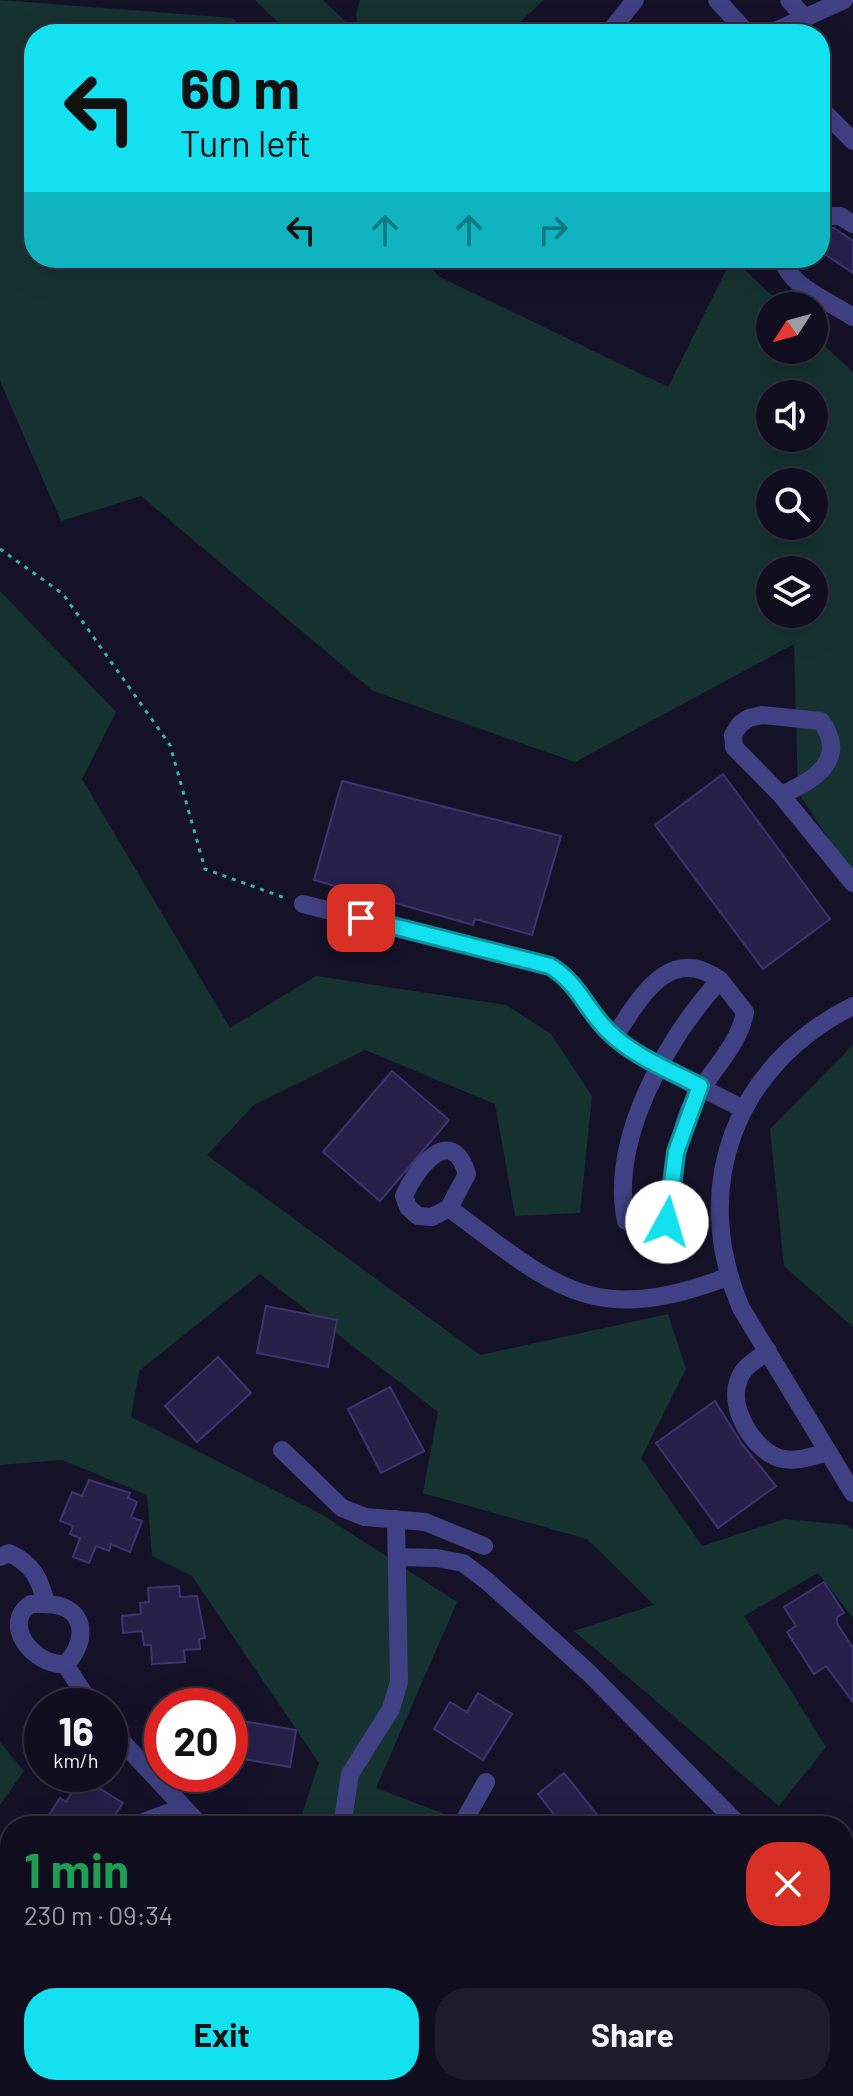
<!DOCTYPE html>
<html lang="en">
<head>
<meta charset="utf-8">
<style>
  body { margin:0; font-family:Barlow,sans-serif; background:#1e1c2b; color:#f1f3f6; height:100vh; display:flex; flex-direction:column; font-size:30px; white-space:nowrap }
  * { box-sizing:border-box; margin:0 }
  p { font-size:26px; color:#9c9ca4 }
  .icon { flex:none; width:44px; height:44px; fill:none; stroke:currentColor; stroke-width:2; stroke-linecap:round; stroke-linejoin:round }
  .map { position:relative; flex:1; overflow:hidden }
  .details { position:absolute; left:0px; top:1816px; width:854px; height:280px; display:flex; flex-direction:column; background:#100e1e; border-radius:32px 32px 0 0; box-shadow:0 8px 32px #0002,0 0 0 2px #302e3c }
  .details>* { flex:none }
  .top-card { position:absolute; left:24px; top:24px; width:806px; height:244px; border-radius:32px; box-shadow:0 8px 32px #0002,0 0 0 2px #302e3c; background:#14e1f0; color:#111; overflow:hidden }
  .needle { width:52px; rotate:234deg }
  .controls { position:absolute; left:756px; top:292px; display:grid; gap:16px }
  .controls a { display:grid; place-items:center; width:72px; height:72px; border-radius:50%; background:#100e1e; box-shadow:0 8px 32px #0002,0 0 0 2px #302e3c; font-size:40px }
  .speed { position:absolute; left:24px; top:1688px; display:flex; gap:16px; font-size:40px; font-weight:700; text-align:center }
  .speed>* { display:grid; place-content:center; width:104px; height:104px; border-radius:50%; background:#100e1e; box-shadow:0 8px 32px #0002,0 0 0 2px #302e3c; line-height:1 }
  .speed small { font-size:20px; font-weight:400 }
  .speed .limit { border:12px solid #d22; background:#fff; color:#111 }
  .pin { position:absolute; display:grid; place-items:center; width:68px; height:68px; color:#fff; margin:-34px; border-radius:16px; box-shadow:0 4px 12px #0006 }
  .me { position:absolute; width:88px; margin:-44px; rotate:6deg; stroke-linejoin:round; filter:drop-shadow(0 0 6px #0008) }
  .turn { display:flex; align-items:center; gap:28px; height:168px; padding:0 24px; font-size:36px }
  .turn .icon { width:104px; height:104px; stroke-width:2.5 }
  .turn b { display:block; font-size:56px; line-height:68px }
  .lanes { display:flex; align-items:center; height:76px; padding:0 24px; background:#0003; justify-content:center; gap:40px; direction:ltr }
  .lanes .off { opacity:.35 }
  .round { display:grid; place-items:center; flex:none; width:84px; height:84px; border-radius:32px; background:#1e1c2b }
  .head { display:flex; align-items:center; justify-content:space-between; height:136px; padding:0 24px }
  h1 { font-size:48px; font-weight:700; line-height:60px; color:#1e9e55 }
  .button { display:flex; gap:16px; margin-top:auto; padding:16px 24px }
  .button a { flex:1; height:92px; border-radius:32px; background:#14e1f0; color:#111; font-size:32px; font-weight:700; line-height:92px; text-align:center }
  .button a+a { background:#1e1c2b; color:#f1f3f6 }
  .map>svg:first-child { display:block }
</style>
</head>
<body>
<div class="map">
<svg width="853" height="2096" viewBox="0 0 853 2096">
  <rect width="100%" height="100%" fill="#151228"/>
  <!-- green -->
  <g fill="#153230" fill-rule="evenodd">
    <path d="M0,0L233,18L246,34H34V258H424L438,276L668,387L732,258L783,306H770V350H814V336L853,372V876L798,792L794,644L575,762L373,691L141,496L61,521L0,381ZM770,394H814V438H770ZM770,482H814V526H770ZM770,570H814V614H770Z"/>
    <polygon points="255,0 323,0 349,25 341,34 290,34"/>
    <polygon points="360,0 544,0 507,34 359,34 356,13"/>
    <polygon points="0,591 116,712 82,779 230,1028 316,976 506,1005 551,1034 592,1096 580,1213 515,1216 495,1104 365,1050 254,1105 207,1155 480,1355 668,1314 686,1369 641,1458 702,1546 785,1519 847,1525 853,1530 853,1618 818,1573 744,1616 826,1747 779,1806 574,1631 654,1605 587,1539 423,1493 438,1412 260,1274 139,1371 131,1417 321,1514 457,1602 376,1788 455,1818 451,1826 298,1826 319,1763 192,1576 152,1556 147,1495 62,1460 0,1465"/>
    <polygon points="853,1045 853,1327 784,1266 770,1129"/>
    <polygon points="0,1742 24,1771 0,1805"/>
    <polygon points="0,2009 10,2018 10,2086 164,2086 163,2096 0,2096"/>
    <polygon points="260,2086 424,2086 432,2096 253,2096"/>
  </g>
  <!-- building -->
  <g fill="#261f48" stroke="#3d3372" stroke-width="2">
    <polygon points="821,228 834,228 853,241 853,273 820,251"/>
    <polygon points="723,774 830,919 763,969 655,825"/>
    <polygon points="342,781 561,836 532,935 475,919 473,925 314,880"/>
    <polygon points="392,1071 449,1120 380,1201 323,1152"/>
    <polygon points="266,1306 337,1320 328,1367 257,1353"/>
    <polygon points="218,1357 251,1393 197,1442 165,1406"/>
    <polygon points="390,1387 424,1451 381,1473 348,1409"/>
    <polygon points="715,1401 742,1444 776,1486 718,1528 656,1443"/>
    <polygon points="89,1480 130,1493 128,1498 137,1502 131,1517 142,1521 130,1552 111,1544 109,1551 96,1546 89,1563 73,1557 80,1538 70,1534 73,1526 60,1521 72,1492 82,1496"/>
    <polygon points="824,1582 844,1613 837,1617 837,1623 853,1648 853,1702 826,1666 814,1674 787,1632 796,1626 784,1607"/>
    <polygon points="179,1586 180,1597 197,1596 205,1638 199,1639 200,1649 184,1650 185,1662 152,1664 151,1645 144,1645 142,1631 123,1633 122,1616 141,1614 140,1603 149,1602 148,1588"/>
    <polygon points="478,1693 512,1714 483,1760 434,1729 450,1702 467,1712"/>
    <polygon points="243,1721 296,1730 290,1767 237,1758"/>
    <polygon points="564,1773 606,1826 563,1826 538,1794"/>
    <polygon points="81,1777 123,1803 108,1826 42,1826 60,1798 66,1802"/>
  </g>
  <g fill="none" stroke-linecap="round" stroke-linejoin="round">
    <!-- path -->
    <polyline stroke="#38b4a9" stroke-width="3" stroke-dasharray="4 6" stroke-linecap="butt" points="0,549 63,594 170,745 205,869 288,899"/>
    <!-- minor -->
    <g stroke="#404084" stroke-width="18">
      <polyline points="717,0 748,34"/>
      <polyline points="789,0 804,17"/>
      <polyline points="608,34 635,0"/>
      <polyline points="769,34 844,0"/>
      <polyline points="820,108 853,141"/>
      <polyline points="820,216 840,216 853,224"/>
      <path d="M783,258C787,286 831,302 853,317"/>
      <path d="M781,795C813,781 849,760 821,721L762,715L749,718L740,724L733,735L734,747L781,795L853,883"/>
      <path d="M303,904L550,966C579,984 587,1014 612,1035C649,1067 700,1086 743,1109"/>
      <path d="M720,980L745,1012C739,1049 702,1078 688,1113C674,1149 676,1186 667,1222L657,1229L644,1231L626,1221C609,1140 667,1038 720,980Z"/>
      <path d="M853,1006C735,1065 689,1186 741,1308L853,1493"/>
      <path d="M614,1037C640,999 668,943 720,980"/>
      <path d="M449,1208L467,1174C452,1122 415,1169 404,1196L408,1207L418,1216L432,1217L449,1208C555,1287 593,1328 727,1277"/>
      <path d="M768,1351C756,1360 742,1367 738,1382C729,1409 753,1449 779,1458C796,1463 812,1456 828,1452"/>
      <polyline points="282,1450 342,1508 365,1517 425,1522 484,1546"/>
      <path d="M0,1557L9,1553C33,1564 40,1579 46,1604"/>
      <polyline points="399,1557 437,1558 463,1563 487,1581 589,1673 740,1826"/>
      <path d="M31,1604C41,1604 53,1603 63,1607C89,1617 83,1649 65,1664C34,1666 0,1624 31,1604Z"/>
      <polyline points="65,1664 92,1706"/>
      <polyline points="110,1729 201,1826"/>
      <polyline points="133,1826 181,1808"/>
      <polyline points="342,1826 350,1774 391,1709 399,1682 396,1519"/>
      <polyline points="461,1826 486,1782"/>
      <polyline points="844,1903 853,1909"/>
      <polyline points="740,2086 752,2096"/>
      <polyline points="610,2096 617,2086"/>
      <polyline points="653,2096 661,2086"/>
      <polyline points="845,2096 853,2078"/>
    </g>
  </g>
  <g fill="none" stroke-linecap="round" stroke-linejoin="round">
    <!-- route casing -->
    <g stroke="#0d929c" stroke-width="20">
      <path id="route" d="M361,918L550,966C578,983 586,1009 608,1031C633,1056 669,1070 700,1086L676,1152L667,1222"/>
    </g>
    <!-- route -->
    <use href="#route" stroke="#14e1f0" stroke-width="14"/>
  </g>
</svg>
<div class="controls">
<a><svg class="needle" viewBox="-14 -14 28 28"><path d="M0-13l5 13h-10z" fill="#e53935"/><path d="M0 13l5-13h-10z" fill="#9c9ca4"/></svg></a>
<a><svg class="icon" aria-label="sound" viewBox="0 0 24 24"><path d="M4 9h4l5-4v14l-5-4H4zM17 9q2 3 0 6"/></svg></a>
<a><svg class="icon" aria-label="search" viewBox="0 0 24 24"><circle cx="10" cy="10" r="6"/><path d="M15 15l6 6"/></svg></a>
<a><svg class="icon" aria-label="layers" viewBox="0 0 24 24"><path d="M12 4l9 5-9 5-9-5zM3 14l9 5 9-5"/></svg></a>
</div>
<div class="speed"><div>16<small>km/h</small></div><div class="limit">20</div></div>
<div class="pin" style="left:361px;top:918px;background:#d93025"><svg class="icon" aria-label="arrive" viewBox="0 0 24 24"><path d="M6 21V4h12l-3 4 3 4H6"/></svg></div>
<svg class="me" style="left:667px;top:1222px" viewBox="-20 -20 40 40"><circle r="19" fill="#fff"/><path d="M0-13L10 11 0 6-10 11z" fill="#14e1f0"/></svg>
<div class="top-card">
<div class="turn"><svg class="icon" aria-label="left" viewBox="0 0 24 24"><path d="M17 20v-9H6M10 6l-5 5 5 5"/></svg><div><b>60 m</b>Turn left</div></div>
<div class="lanes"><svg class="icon" aria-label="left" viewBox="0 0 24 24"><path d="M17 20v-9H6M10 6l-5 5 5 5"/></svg><svg class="icon off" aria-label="ahead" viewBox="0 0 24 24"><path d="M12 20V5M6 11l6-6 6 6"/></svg><svg class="icon off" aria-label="ahead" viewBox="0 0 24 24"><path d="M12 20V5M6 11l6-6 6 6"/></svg><svg class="icon off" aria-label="right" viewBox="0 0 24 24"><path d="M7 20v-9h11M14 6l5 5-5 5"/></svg></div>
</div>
<section class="details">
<div class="head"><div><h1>1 min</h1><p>230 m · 09:34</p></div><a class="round" style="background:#d93025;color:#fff"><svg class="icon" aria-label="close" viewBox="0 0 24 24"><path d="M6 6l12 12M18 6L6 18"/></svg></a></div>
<div class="button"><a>Exit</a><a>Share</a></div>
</section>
</div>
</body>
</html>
